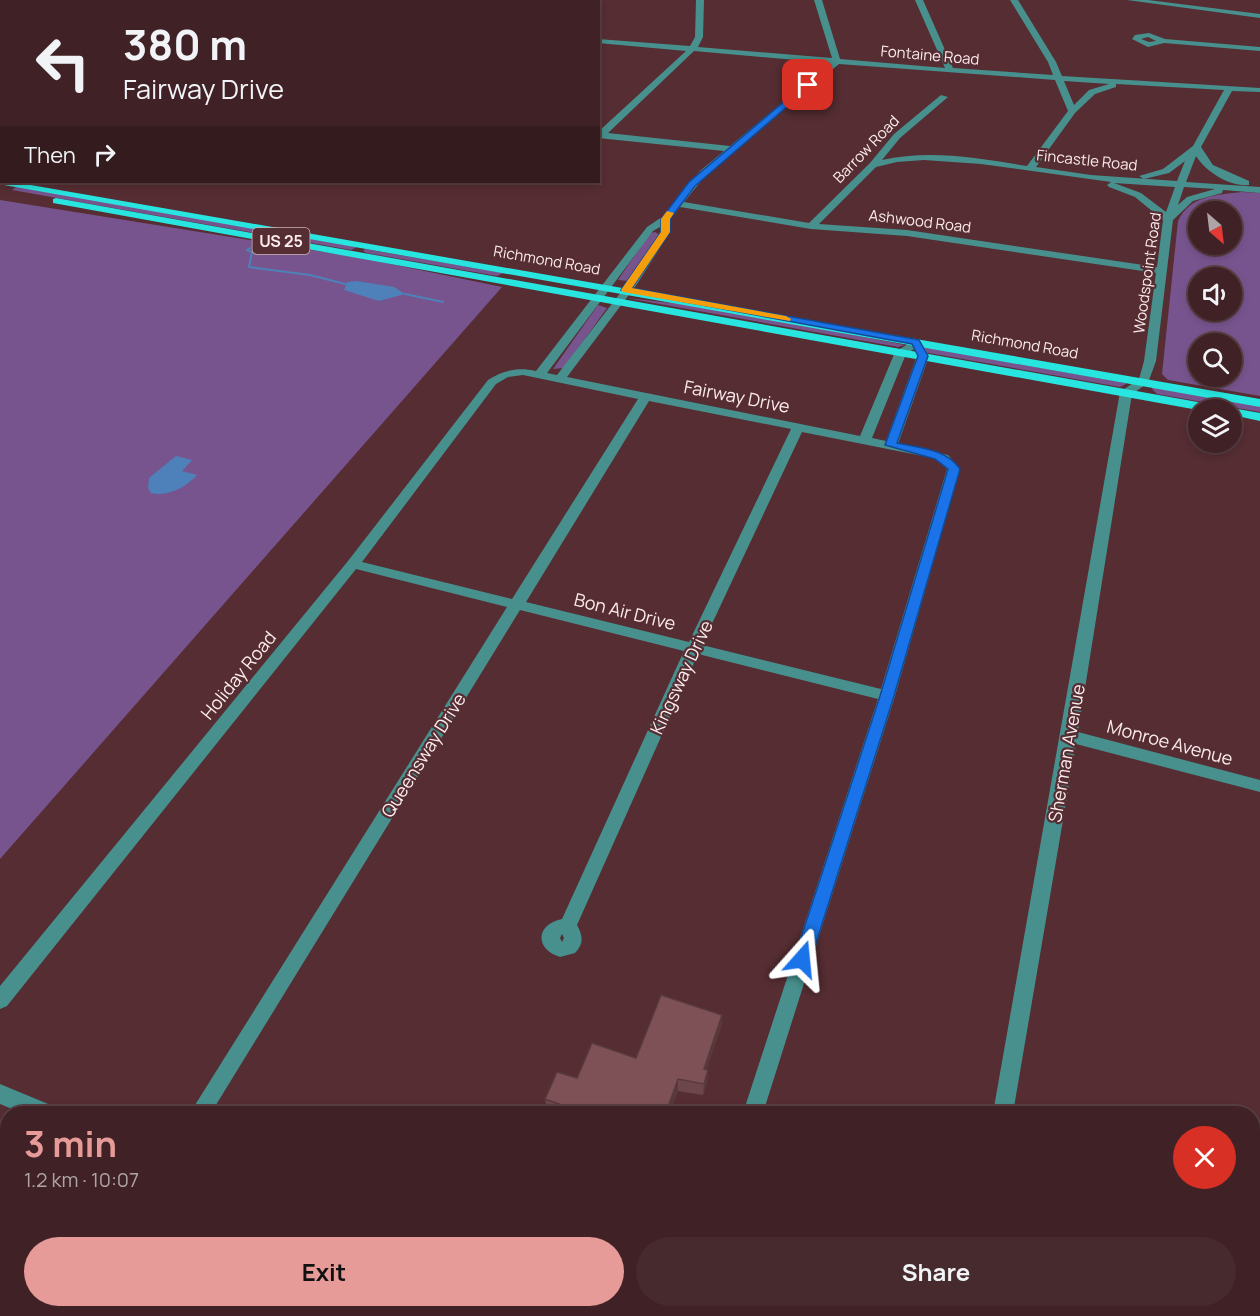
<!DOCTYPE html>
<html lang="en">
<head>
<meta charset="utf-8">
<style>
  body { margin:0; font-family:Manrope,sans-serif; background:#472a2e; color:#f1f3f6; height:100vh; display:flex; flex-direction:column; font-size:22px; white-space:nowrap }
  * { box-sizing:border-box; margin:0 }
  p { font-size:20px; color:#aea4a7 }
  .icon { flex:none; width:33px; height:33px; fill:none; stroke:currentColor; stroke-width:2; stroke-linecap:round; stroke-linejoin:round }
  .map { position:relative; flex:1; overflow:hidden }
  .side { position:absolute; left:0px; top:1106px; width:1260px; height:212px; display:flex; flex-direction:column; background:#402226; border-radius:24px 24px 0 0; box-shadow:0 3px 9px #0003,0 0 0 2px #593f43 }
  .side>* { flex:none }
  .banner { position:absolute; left:0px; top:0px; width:600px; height:183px; box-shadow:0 3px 9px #0003,0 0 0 2px #593f43; background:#402226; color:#f1f3f6; overflow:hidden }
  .needle { width:39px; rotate:152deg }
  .fabs { position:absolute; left:1188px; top:201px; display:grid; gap:12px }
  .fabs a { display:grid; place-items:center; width:54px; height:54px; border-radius:50%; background:#402226; box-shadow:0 3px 9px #0003,0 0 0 2px #593f43; font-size:30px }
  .pin { position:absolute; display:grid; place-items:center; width:51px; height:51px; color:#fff; margin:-26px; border-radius:12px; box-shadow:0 3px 9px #0006 }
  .me { position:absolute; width:66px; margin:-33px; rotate:18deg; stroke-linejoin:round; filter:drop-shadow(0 0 4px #0008) }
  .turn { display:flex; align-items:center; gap:21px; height:126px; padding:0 24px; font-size:27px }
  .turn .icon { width:78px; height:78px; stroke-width:2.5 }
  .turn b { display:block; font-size:42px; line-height:51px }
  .then { display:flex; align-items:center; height:57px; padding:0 24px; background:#0003; gap:12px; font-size:22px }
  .round { display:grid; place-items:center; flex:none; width:63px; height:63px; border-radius:32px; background:#472a2e }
  .overview { display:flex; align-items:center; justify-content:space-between; height:102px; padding:0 24px }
  h1 { font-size:36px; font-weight:700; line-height:45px; color:#e69b98 }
  .primary-button { display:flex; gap:12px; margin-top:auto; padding:12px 24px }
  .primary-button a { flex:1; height:69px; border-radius:36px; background:#e69b98; color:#111; font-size:24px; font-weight:700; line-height:69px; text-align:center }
  .primary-button a+a { background:#472a2e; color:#f1f3f6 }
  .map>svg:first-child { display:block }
</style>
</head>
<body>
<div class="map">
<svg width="1260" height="1316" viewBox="0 0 1260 1316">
  <rect width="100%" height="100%" fill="#552d32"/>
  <!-- green -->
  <g fill="#78548e" fill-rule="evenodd">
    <polygon points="17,186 357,247 351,250 12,190"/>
    <path d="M1242,192L1260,193V396L1168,380L1162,374L1178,221C1190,195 1217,195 1242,192ZM1198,212H1232V244H1198ZM1198,278H1232V310H1198ZM1198,344H1232V376H1198Z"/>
    <polygon points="0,200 362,258 502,287 0,859"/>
    <polygon points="655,232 660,235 628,281 618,280 650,233"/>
    <polygon points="365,249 503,273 497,276 367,253 363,251"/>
    <polygon points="626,298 709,307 905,345 898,347"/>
    <polygon points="598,305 607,308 564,368 553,369"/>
    <polygon points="924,347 1125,383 1126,384 1120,387 929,353 925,352"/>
    <polygon points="1153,387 1260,405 1260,412 1157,394 1152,389"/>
  </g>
  <!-- water -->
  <g fill="#4e81b9">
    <polygon points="356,281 394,287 405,294 379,301 344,290 347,282"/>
    <path d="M176,456L192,460L182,471L197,475C186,487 169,497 151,493L148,488L149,478Z"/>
  </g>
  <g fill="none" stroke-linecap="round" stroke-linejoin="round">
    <!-- stream -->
    <g stroke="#4e81b9" stroke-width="2">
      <polyline points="250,248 247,250 252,252 249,267 310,275 345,284"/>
      <polyline points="405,294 443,302"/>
    </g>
    <!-- minor -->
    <g fill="#47908d" fill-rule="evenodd">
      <polygon points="39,0 48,0 38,2"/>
      <polygon points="89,0 111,0 113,2 90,2"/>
      <rect x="459" y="0" width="8" height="2"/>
      <rect x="574" y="0" width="8" height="2"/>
      <path d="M696,0H704L703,37L698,47L832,58L814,0H822L840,59L945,68L915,0H923L953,68L1053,75L1048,62L1010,0H1018L1056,62L1062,76L1260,88V92L1232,91L1201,147L1213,165L1249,181V185C1230,187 1206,172 1196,156L1186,182L1260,187V193L1223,190L1222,193L1193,201L1173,220L1156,361L1148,383L1132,394L1078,732L1260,780V792L1076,744L1013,1113H993L1120,392L1139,379L1144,361L1156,273L907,236L811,229L680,207L670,219V232L637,284L567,377L860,436L895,352L916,339L920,340L929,356L898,444L948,455L960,469L895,696L763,1113H743L878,699L698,654L577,925C583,936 584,944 575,953L560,957C534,949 536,924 562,919L684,651L520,610L211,1113H190L507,607L356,569L7,1006L0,1009V986L348,561L488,380C504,370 518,367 536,371L647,227L662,217L700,171L724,151L598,138V132L686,51L598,43V39L690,46L695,37ZM694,51L830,63L730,146L608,133ZM839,64L1055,80L1068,111L1027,166C979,158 930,149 882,160L900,138L948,97L941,95L894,134L870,163L809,223L684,202L706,175ZM1064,81L1109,84L1089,90L1074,105ZM1116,84L1224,90L1193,146L1163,169L1139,176L1144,179L1169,173L1185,161L1177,181L1091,175L1036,167L1075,113L1095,94L1116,87ZM924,160L981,164L1111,182L1107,185L1109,187L1135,197L1163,220L1157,267L907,230L819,224L876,167L897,162ZM1114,183L1175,187L1166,212L1141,193ZM1184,187L1215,189L1187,197L1178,205ZM660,227V232L628,283L557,375L547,373L653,231ZM914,349L917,356L886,441L872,438L906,354ZM523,375L638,399L512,599L362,562L496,384L508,377ZM649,401L791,429L689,642L526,602ZM802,432L928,457L940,461L947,469L881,689L702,645ZM562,934L564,938L562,942L560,938Z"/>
      <polygon points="1127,0 1148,0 1260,14 1260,18"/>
      <path d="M1149,33L1165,39L1260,47V51L1164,43L1148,47L1132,39L1135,35ZM1148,37L1156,41L1149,42L1141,39Z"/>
      <polygon points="0,1084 53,1106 56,1113 22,1113 0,1104"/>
      <polygon points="63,1310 87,1310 85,1316 61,1316"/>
      <polygon points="369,1310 392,1310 390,1316 367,1316"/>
      <polygon points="530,1310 568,1310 570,1316 532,1316"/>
      <polygon points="678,1310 700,1310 698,1316 676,1316"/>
      <polygon points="957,1310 979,1310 978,1316 956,1316"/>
    </g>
    <!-- major -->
    <g fill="#28e5df" fill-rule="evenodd">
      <polygon points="2,180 1260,399 1260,407 4,185 0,183"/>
      <polygon points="56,198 1220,406 1226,410 1198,410 53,203 53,199"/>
      <polygon points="1232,408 1260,413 1260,421 1232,415 1232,410 1228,410"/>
    </g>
  </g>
  <!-- wall -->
  <polygon fill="#6c464a" points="722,1015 721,1027 706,1070 708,1070 707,1082 703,1095 678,1091 669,1113 554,1113 547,1110 545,1099 577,1078 636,1058"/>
  <!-- shaded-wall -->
  <g fill="#58393c">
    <polygon points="722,1015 721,1027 703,1080 704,1069"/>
    <polygon points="708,1070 707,1082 703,1095 704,1084"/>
    <polygon points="678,1079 678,1091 669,1113 666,1113"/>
  </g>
  <!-- building -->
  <polygon fill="#7d5156" stroke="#58393c" stroke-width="1.5" points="661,995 722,1015 704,1069 708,1070 704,1084 678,1079 666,1113 584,1113 545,1099 557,1072 577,1078 592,1043 636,1058"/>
  <!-- route -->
  <path fill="#1a73e8" stroke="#114b97" stroke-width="1.5" d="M806,83L812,85L695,186L670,219V232L632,288L919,340L928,356L897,443C919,448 947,449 960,469L894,696L811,959L808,965L802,967L796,965L794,959L880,696L948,469L935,459L885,445L918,356L912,344L621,290L661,232V219L689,182Z"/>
  <!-- slow -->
  <polygon fill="#f59e0b" points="667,211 674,213 670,219 670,232 632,288 786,316 791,319 790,321 623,292 621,290 661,232 661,219"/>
  <g text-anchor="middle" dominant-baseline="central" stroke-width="4.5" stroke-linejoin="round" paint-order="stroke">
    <!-- far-street labels -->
    <g font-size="15" fill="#fcebec" stroke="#552d32">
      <text transform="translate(930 55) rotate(5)">Fontaine Road</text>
      <text transform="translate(866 149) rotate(-46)">Barrow Road</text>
      <text transform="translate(1087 160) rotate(6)">Fincastle Road</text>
      <text transform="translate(920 221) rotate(7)">Ashwood Road</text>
      <text transform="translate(547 260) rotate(10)">Richmond Road</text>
      <text transform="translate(1147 273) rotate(-82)">Woodspoint Road</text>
      <text transform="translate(1025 344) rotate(10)">Richmond Road</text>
    </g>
    <!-- shield labels -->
    <rect fill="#552d32" stroke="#cab2b4" stroke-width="1.5" x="252.5" y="228" width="57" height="26" rx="4.5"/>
    <g font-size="16" font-weight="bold" fill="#fcebec">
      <text x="281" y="241">US 25</text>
    </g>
    <!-- street labels -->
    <g font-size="18" fill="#fcebec" stroke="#552d32">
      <text transform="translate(737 396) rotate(11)">Fairway Drive</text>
      <text transform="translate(625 611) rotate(14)">Bon Air Drive</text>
      <text transform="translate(238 675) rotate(-51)">Holiday Road</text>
      <text transform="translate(681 677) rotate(-65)">Kingsway Drive</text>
      <text transform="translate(1170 742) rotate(15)">Monroe Avenue</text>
      <text transform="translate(1066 753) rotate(-80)">Sherman Avenue</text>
      <text transform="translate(423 755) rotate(-58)">Queensway Drive</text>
    </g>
  </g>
</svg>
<div class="fabs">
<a><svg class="needle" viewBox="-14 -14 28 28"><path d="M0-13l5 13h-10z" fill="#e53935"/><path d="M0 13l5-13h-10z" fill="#aea4a7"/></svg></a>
<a><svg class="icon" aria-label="sound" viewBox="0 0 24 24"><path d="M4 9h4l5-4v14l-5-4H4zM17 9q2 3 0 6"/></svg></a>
<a><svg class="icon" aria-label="search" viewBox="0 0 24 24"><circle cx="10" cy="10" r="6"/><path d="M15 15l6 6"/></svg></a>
<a><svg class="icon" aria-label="layers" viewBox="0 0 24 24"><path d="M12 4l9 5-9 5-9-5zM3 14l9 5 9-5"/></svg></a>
</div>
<div class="pin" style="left:808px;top:85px;background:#d93025"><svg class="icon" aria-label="arrive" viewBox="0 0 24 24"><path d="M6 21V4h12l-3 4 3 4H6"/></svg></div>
<svg class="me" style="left:802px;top:959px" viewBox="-20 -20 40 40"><path d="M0-17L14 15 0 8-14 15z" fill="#1a73e8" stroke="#fff" stroke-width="4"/></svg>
<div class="banner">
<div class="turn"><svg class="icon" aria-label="left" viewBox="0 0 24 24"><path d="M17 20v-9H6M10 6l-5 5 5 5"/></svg><div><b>380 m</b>Fairway Drive</div></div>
<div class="then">Then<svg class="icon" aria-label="right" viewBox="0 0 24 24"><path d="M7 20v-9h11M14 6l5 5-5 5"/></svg></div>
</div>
<section class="side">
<div class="overview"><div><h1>3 min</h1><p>1.2 km · 10:07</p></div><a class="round" style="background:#d93025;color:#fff"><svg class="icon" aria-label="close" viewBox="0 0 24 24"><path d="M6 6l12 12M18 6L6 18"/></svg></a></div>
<div class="primary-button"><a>Exit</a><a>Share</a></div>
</section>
</div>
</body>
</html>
